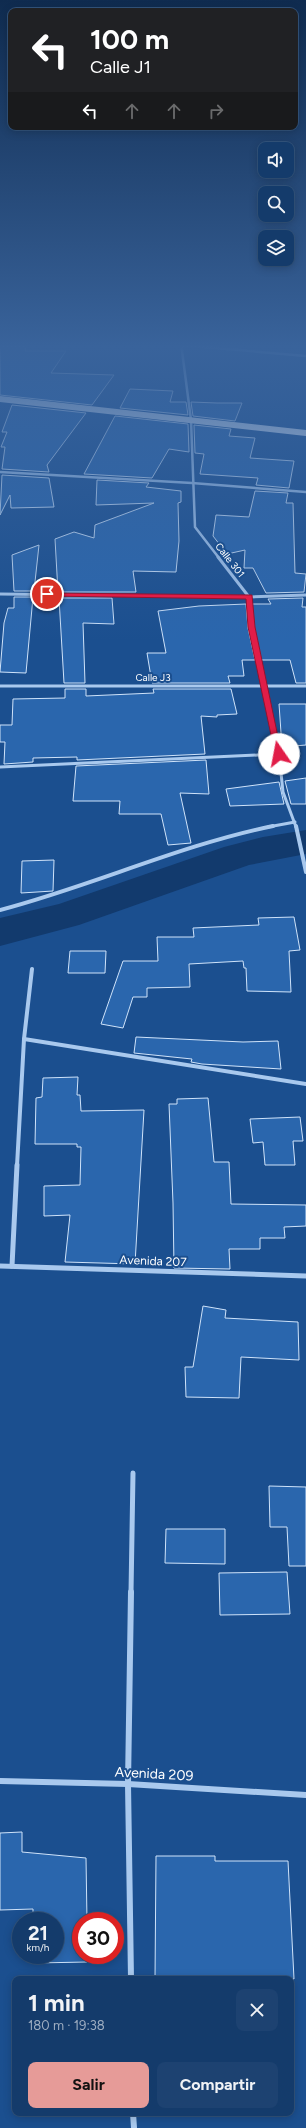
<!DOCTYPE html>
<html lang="es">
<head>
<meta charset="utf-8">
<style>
  body { margin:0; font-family:Figtree,sans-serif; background:#1d4271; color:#f1f3f6; height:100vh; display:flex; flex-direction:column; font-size:15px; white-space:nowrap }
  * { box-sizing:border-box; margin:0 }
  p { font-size:13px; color:#9dadc1 }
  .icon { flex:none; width:22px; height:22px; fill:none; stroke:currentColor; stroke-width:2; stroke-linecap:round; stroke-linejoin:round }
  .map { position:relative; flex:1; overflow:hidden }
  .panel { position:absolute; left:12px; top:1976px; width:282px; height:140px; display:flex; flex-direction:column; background:#143b6b; border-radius:8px; box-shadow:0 2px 10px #0003,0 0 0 1px #33557e }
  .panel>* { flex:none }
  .banner { position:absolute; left:8px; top:8px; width:290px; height:122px; border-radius:8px; box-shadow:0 2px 10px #0003,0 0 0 1px #33557e; background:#202124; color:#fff; overflow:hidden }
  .tools { position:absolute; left:258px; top:142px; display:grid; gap:8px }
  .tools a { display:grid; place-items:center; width:36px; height:36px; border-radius:8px; background:#143b6b; box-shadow:0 2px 10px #0003,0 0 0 1px #33557e; font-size:20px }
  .speed { position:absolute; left:12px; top:1912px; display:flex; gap:8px; font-size:20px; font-weight:700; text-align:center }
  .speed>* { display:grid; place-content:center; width:52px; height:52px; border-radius:50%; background:#143b6b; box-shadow:0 2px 10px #0003,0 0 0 1px #33557e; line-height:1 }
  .speed small { font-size:10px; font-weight:400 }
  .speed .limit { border:6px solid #d22; background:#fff; color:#111 }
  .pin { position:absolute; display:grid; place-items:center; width:34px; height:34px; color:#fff; margin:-17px; border:2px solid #fff; border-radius:50%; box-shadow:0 1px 4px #0007 }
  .me { position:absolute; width:44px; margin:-22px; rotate:348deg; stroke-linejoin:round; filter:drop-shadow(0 0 3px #0008) }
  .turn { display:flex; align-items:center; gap:14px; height:84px; padding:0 16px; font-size:18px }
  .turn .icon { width:52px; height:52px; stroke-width:2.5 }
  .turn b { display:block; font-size:28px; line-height:34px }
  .lanes { display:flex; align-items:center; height:38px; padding:0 16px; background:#0003; justify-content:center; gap:20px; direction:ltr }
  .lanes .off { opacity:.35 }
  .round { display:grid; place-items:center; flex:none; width:42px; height:42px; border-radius:8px; background:#1d4271 }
  .headline { display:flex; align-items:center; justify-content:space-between; height:68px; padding:0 16px }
  h1 { font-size:24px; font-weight:700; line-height:30px }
  .cta { display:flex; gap:8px; margin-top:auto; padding:8px 16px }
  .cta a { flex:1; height:46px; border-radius:8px; background:#e69b98; color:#111; font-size:16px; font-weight:700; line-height:46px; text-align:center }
  .cta a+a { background:#1d4271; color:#f1f3f6 }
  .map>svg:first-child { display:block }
</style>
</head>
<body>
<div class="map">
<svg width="306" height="2128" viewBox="0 0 306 2128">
  <rect width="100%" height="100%" fill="#1b4f8f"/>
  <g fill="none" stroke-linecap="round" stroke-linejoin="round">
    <!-- river -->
    <polygon fill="#123a6d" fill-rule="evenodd" points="306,830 306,854 249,865 79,925 0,946 0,918 59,904 224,847 263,837"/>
  </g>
  <!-- building -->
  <g fill="#2a66ad" stroke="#cfe3fa">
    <polygon points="0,346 26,346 25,351 66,351 51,373 114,375 92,405 0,395"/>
    <polygon points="130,389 173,391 170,402 186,402 188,415 120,408"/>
    <polygon points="191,402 217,403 242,403 235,421 193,416"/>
    <polygon points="12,405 86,413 47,465 49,472 2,469 5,447 1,447 7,432 2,432"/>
    <polygon points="115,416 188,424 189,452 169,449 152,478 84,474"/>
    <polygon points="194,425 231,429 229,436 255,438 250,458 294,461 289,488 256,485 258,478 200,474 204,454 195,453"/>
    <polygon points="2,475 49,478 54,507 11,508 10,495 0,515"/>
    <polygon points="97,480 149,483 146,487 181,491 181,502 178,503 179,541 176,572 133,571 136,592 58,592 55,539 74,532 94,538 95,525 154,503 96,505"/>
    <polygon points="255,491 288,493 286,503 293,503 295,573 306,574 304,592 266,593 253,568 244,568 245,550 227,554 213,536 216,515 249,517"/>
    <polygon points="39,545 34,591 14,591 12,555"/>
    <polygon points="14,597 33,597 26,673 0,672 4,623 8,608 14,608"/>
    <polygon points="59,598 112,598 114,624 83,623 85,683 64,683"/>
    <polygon points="303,598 302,607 306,607 306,683 296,683 290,660 261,660 254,627 252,604 271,604 268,599"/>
    <polygon points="246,604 248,628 255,660 242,660 244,676 228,676 230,683 152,683 147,653 166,653 158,611 199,606"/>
    <polygon points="65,689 86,689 86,696 154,693 153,689 231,689 237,714 217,715 217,717 201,716 205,754 77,760 77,757 33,758 33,762 4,764 5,742 0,742 0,725 12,725 13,699 65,698"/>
    <polygon points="279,704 306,704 306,745 282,747"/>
    <polygon points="206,760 209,794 180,793 191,843 168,845 161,814 119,814 120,801 73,801 76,766"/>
    <polygon points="306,778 306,804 291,804 285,781"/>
    <polygon points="279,782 284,804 230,806 226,789"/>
    <polygon points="54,860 53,891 21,893 22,861"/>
    <polygon points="294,917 300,950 289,951 291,992 247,991 246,968 244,968 243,961 189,964 190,987 147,988 147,997 133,997 123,1028 101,1024 123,961 158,961 157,937 194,937 193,928 259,925 258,918"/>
    <polygon points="70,951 106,951 105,973 68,973"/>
    <polygon points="136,1037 243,1042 278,1041 281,1069 202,1064 191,1062 192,1059 134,1053"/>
    <polygon points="78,1077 77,1095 80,1095 81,1111 144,1110 135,1264 65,1262 70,1215 44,1216 44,1186 80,1185 81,1147 77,1147 77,1144 35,1144 36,1098 42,1097 43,1078"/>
    <polygon points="208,1098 214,1162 229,1162 231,1204 306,1205 306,1226 284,1227 285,1238 260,1238 260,1249 229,1249 230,1269 174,1268 173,1203 169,1104 177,1104 177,1099"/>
    <polygon points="300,1117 303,1141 293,1141 295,1165 265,1165 263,1142 253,1143 250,1119"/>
    <polygon points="203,1306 226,1310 225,1318 298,1322 299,1360 241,1357 239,1398 186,1397 185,1367 193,1367"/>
    <polygon points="269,1486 306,1487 306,1566 289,1566 287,1527 270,1527"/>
    <polygon points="166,1529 225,1529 225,1564 165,1563"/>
    <polygon points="287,1572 290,1614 220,1615 219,1573"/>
    <polygon points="22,1832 22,1852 86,1858 87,1921 81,1921 81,1955 87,1955 87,1962 35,1963 35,1955 55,1955 55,1921 33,1921 33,1909 0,1910 0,1833"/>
    <polygon points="156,1856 215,1856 215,1861 288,1861 294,1979 155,1979"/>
  </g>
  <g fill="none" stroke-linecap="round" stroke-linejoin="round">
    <!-- minor-far4 -->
    <g stroke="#a9c9ee" stroke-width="2.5">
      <polyline points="116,343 181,345 306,356"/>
      <polyline points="181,343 191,420 195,527 219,558"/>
      <polyline points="0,472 192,483 306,492"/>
    </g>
    <!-- minor-far3 -->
    <g stroke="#a9c9ee" stroke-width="3">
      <polyline points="218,557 249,597 251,627 279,754 283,792 296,827"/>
      <polyline points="0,594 249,597 306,595"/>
      <polyline points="0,686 306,686"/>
      <polyline points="0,767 279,754"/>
      <polyline points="268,827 295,822"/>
    </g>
    <!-- minor-far2 -->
    <g stroke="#a9c9ee" stroke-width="4">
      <polyline points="296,826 306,872"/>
      <path d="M0,910C92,886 180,845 273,826"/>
      <polyline points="24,1039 306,1084"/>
      <polyline points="17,1166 24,1039 32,969"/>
    </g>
    <!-- minor-far1 -->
    <g stroke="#a9c9ee" stroke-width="5">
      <polyline points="0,1266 306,1276"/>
      <polyline points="12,1266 17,1165"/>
      <polyline points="131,1593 133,1473"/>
    </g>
    <!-- minor -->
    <g stroke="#a9c9ee" stroke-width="6">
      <polyline points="0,1781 128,1784 306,1795"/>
      <polyline points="131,1979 128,1784 131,1592"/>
      <polyline points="133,2113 134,2128"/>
    </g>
    <!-- primary -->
    <polyline stroke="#f0f6ff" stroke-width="6" points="0,399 306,433"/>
  </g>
  <!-- sky -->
  <linearGradient id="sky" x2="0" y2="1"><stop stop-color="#0f2b4f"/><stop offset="0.54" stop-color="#39639b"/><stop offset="1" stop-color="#39639b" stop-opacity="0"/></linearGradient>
  <rect width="306" height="641" fill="url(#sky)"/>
  <!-- route -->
  <polygon fill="#e11d48" stroke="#92132f" points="44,593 252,595 255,627 282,756 275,754 248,627 246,599 47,596 44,596"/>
  <g text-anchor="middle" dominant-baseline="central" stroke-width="4" stroke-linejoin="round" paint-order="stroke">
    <!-- far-street labels -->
    <g font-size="10" fill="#fff" stroke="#1b4f8f">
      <text transform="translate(230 560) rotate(52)">Calle 301</text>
      <text x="153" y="677">Calle J3</text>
    </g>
    <!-- street labels -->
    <g font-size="12" fill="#fff" stroke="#1b4f8f">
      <text transform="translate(153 1261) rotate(2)">Avenida 207</text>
    </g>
    <!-- near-street labels -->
    <g font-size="14" fill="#fff" stroke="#1b4f8f">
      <text transform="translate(154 1774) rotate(3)">Avenida 209</text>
    </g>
  </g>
</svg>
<div class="tools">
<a><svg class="icon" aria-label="sound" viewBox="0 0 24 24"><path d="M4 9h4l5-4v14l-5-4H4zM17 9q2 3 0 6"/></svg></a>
<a><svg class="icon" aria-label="search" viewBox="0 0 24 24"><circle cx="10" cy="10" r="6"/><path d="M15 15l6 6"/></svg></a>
<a><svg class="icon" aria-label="layers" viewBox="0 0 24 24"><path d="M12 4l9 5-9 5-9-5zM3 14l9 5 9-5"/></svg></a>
</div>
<div class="speed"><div>21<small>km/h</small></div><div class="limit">30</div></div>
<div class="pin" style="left:47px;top:594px;background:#d93025"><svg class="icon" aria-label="arrive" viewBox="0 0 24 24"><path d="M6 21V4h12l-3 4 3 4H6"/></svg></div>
<svg class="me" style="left:279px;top:754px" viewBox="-20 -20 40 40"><circle r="19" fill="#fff"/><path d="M0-13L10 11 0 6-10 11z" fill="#e11d48"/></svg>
<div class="banner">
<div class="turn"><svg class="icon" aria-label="left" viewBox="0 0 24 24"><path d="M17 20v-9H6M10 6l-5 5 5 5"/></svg><div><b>100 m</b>Calle J1</div></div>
<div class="lanes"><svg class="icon" aria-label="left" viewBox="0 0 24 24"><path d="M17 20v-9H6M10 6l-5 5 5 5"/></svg><svg class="icon off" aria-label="ahead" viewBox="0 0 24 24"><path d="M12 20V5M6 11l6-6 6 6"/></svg><svg class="icon off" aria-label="ahead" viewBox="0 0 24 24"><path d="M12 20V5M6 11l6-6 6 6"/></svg><svg class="icon off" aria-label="right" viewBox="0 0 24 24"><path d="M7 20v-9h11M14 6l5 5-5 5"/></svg></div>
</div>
<section class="panel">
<div class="headline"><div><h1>1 min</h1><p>180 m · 19:38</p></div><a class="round"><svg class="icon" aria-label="close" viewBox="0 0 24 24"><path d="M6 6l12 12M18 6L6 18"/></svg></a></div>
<div class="cta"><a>Salir</a><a>Compartir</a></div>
</section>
</div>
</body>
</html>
